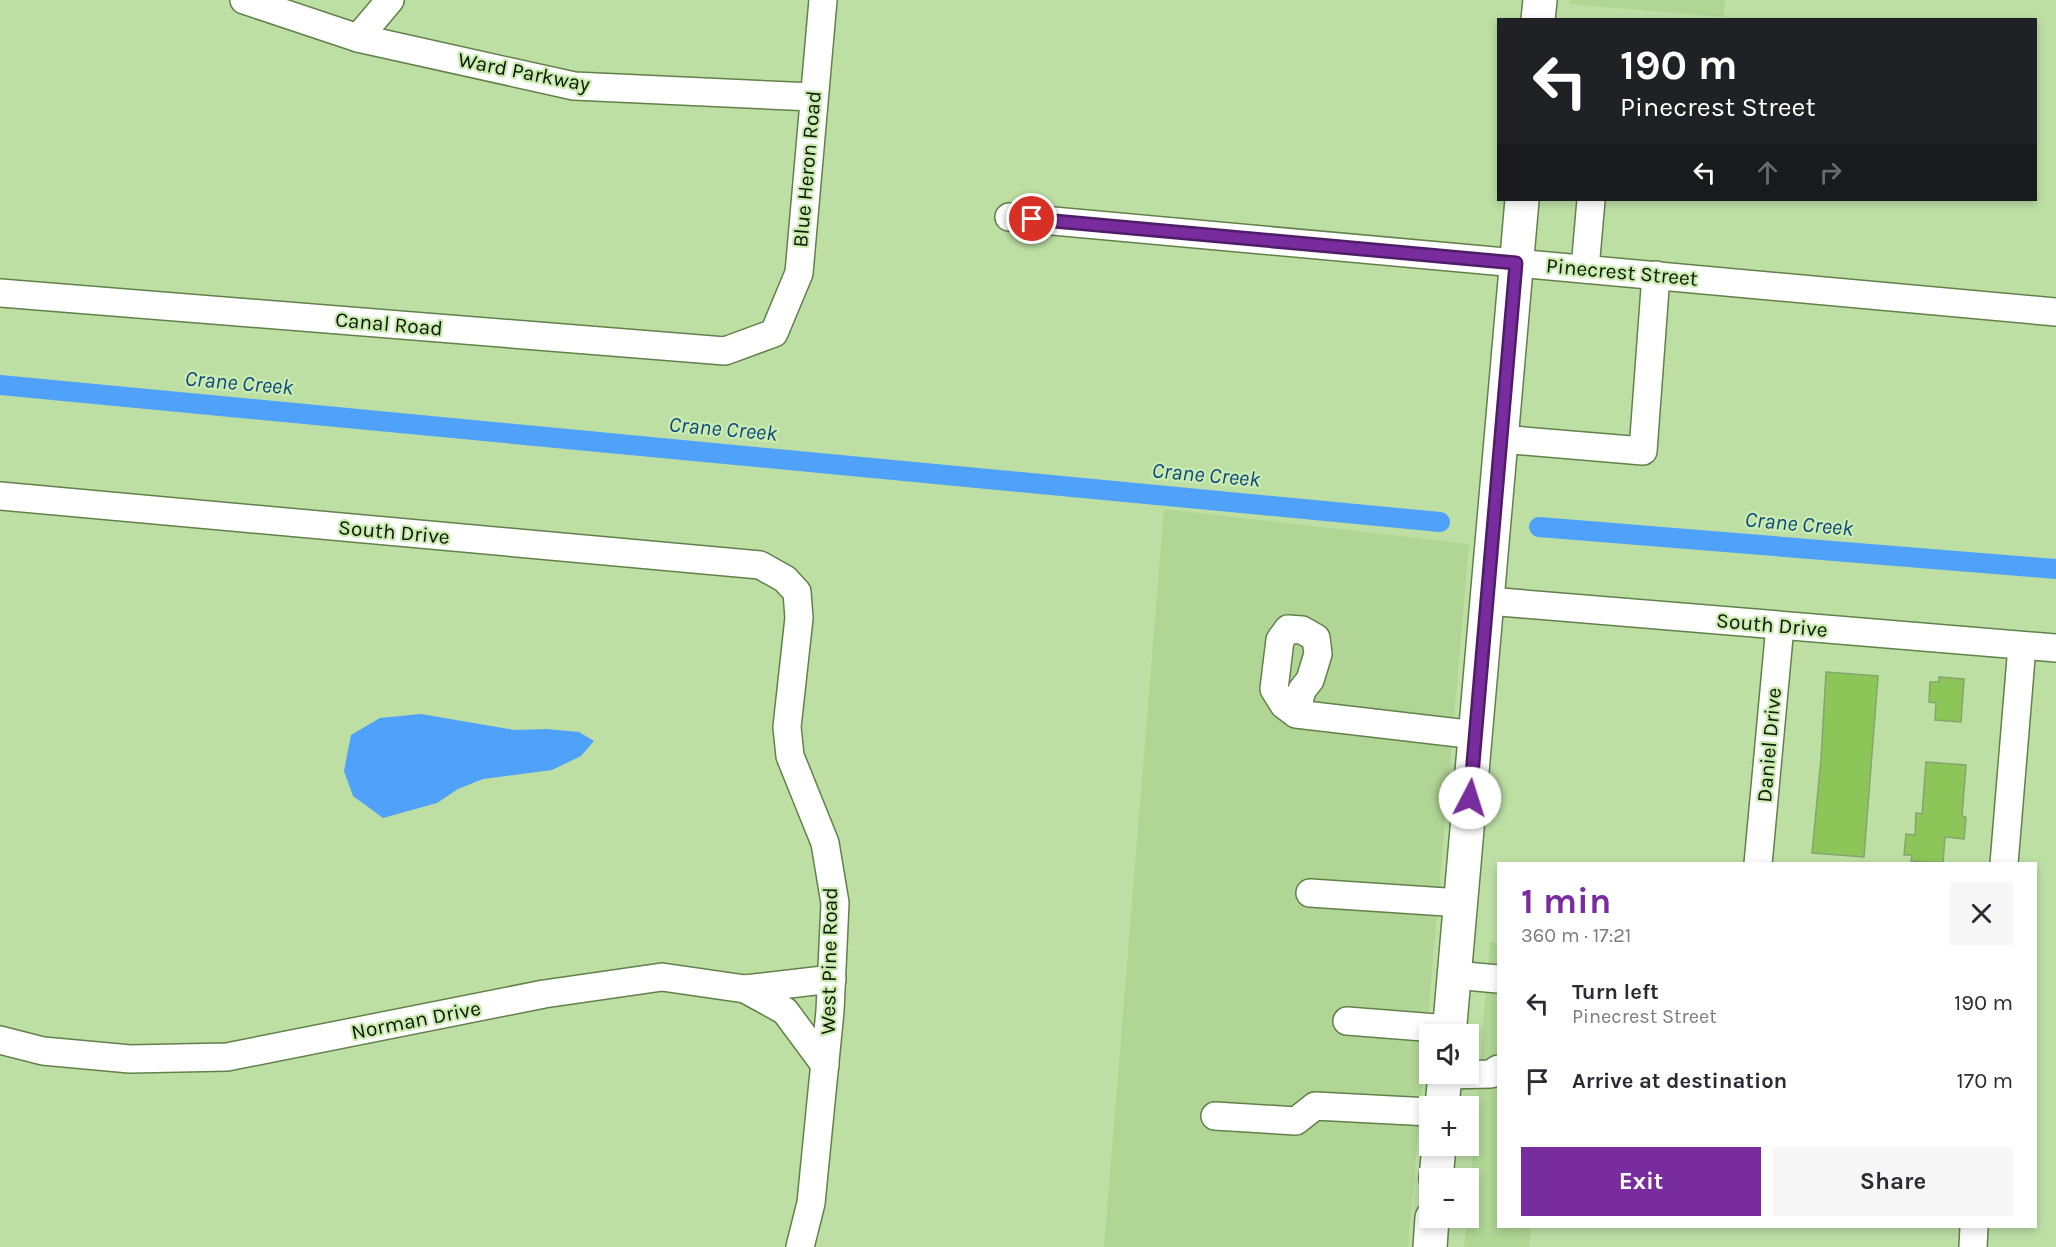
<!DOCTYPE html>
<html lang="en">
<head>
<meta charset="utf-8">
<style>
  body { margin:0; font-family:Karla,sans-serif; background:#f7f7f7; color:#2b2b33; height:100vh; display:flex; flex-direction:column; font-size:22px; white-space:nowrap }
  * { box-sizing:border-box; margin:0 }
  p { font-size:20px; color:#7c7c81 }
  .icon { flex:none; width:33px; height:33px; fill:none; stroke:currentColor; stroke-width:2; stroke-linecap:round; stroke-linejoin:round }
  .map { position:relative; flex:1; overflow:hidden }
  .panel { position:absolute; left:1497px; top:862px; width:540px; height:366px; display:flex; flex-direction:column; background:#fff; border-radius:0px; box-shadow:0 3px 9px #0003 }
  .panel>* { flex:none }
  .hud { position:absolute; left:1497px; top:18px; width:540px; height:183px; border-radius:0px; box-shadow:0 3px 9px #0003; background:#202124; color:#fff; overflow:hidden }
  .tools { position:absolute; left:1419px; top:1024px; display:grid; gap:12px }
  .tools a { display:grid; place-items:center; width:60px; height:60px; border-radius:0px; background:#fff; box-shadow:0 3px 9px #0003; font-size:30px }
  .pin { position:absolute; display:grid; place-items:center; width:51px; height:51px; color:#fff; margin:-26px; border:3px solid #fff; border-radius:50%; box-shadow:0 2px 6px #0007 }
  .me { position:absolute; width:66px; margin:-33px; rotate:5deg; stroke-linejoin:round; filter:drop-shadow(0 0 4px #0008) }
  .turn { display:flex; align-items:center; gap:21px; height:126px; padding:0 24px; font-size:27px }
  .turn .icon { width:78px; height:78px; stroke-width:2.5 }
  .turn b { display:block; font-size:42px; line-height:51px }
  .lanes { display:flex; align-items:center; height:57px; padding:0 24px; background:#0003; justify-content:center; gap:30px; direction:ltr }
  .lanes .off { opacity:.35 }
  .round { display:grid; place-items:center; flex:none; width:63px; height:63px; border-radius:0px; background:#f7f7f7 }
  .head { display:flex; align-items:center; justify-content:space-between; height:102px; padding:0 24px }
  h1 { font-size:36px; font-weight:700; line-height:45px; color:#792c9e }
  .button { display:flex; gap:12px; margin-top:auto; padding:12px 24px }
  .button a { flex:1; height:69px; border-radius:0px; background:#792c9e; color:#fff; font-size:24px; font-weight:700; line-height:69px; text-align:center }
  .button a+a { background:#f7f7f7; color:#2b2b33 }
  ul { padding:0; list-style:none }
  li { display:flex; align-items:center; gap:18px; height:78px; padding:0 24px }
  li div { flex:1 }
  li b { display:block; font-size:22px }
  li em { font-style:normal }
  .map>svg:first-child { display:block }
</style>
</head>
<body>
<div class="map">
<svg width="2056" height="1247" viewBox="0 0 2056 1247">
  <rect width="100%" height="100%" fill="#bddfa4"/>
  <!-- built -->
  <g fill="#b0d594">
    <polygon points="1570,0 1725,0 1724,17 1569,4"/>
    <polygon points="1164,509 1469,544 1408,1247 1104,1247"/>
    <polygon points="1490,942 1498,943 1498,1227 1531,1227 1529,1247 1464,1247 1467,1218 1468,1218 1469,1198"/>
  </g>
  <!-- water -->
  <polygon fill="#4fa1f9" points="421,714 515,730 547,729 579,732 594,741 581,756 552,770 483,779 458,789 437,803 383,818 353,796 344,771 351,735 380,718"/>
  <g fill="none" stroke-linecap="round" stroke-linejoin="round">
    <!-- canal -->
    <g stroke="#4fa1f9" stroke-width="20">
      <polyline points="0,385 1440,522"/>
      <polyline points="1539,527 2056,569"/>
    </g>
  </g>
  <!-- building -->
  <g fill="#8cc659" stroke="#86a56d" stroke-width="1.5">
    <polygon points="1826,672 1878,676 1864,857 1812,853 1821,759"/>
    <polygon points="1939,677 1964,679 1961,722 1935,720 1936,703 1929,702 1930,682 1939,682"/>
    <polygon points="1926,762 1966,765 1962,816 1966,817 1964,839 1945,837 1943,863 1911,861 1912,855 1904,855 1906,834 1915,835 1916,813 1922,814"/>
  </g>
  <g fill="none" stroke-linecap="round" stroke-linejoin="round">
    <!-- minor casing -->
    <g stroke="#62804a" stroke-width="30">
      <g id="minor">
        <polyline points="244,0 358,38 574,86 813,97"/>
        <polyline points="358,38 390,0"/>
        <polyline points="1009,217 2056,312"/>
        <polyline points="1585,269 1591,200"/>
        <polyline points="0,293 725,351 774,333 799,273 823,0"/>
        <polyline points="1501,439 1643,451 1656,275"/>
        <polyline points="0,496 760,565 785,579 797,592 799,618 787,727 790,756 825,843 835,903 830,1011 811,1203 800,1247"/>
        <polyline points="1488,601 2056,648"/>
        <polyline points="1296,714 1302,690 1310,680 1318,654 1316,638 1302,630 1288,629 1280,640 1274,689 1284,705 1296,714 1476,735"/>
        <polyline points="1758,864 1780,626"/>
        <polyline points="2004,864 2022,646"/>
        <polyline points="1310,893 1461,903"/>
        <polyline points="1454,975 1498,979"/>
        <polyline points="745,989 785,1011 825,1065"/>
        <polyline points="1347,1021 1449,1029"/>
        <polyline points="0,1040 43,1051 130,1059 227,1057 544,994 662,977 745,989 832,979"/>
        <polyline points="1445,1075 1491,1074 1498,1069"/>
        <polyline points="1215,1116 1296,1121 1315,1106 1430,1112"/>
        <polyline points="1973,1247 1974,1227"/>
      </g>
    </g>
    <!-- major casing -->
    <g stroke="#62804a" stroke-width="36">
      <g id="major">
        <polyline points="1538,20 1540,0"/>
        <polyline points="1449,1035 1522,200"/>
        <polyline points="1442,1107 1445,1074"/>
        <polyline points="1436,1179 1439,1146"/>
        <polyline points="1430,1247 1432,1218"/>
      </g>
    </g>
    <!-- minor -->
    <use href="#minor" stroke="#fff" stroke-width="27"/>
    <!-- major -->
    <use href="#major" stroke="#fff" stroke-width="33"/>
  </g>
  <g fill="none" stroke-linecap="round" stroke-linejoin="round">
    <!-- route casing -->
    <g stroke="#4f1d67" stroke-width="15">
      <polyline id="route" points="1032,219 1516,263 1470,798"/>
    </g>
    <!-- route -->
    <use href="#route" stroke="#792c9e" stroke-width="10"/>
  </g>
  <g text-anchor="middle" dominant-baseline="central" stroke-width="4.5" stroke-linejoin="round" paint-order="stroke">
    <!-- street labels -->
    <g font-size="21" fill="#0e1904" stroke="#caecb1">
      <text transform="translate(524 72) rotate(11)">Ward Parkway</text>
      <text transform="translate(807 169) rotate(-85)">Blue Heron Road</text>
      <text transform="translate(1622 272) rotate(5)">Pinecrest Street</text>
      <text transform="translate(389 324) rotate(5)">Canal Road</text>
      <text transform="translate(394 532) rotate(5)">South Drive</text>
      <text transform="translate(1772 625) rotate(5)">South Drive</text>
      <text transform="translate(1769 745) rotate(-85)">Daniel Drive</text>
      <text transform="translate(829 961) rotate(-89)">West Pine Road</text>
      <text transform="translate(416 1020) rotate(-11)">Norman Drive</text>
    </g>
    <!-- water labels -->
    <g font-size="22" font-style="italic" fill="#0e487f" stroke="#caecb1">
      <text transform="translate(239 383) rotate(5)">Crane Creek</text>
      <text transform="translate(723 429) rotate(5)">Crane Creek</text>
      <text transform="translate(1206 475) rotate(5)">Crane Creek</text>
      <text transform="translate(1799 524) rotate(5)">Crane Creek</text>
    </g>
  </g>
</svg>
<div class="tools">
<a><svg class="icon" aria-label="sound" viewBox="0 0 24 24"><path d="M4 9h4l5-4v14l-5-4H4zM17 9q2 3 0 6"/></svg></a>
<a>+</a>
<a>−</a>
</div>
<div class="pin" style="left:1032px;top:219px;background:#d93025"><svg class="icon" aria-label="arrive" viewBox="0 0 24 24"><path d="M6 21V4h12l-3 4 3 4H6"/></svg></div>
<svg class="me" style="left:1470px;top:798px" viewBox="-20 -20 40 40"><circle r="19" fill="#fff"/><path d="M0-13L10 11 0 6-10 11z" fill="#792c9e"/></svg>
<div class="hud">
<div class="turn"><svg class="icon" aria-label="left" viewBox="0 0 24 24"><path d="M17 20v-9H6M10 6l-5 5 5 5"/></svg><div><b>190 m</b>Pinecrest Street</div></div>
<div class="lanes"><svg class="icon" aria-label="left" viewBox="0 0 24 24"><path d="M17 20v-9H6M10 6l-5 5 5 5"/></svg><svg class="icon off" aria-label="ahead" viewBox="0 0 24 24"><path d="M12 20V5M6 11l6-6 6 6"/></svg><svg class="icon off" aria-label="right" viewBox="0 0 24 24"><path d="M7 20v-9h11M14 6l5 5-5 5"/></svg></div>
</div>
<section class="panel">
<div class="head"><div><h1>1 min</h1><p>360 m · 17:21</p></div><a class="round"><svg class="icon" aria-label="close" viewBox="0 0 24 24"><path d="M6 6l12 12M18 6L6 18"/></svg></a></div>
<ul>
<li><svg class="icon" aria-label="left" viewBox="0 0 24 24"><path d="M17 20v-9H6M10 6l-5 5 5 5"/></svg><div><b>Turn left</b><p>Pinecrest Street</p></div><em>190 m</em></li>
<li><svg class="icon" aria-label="arrive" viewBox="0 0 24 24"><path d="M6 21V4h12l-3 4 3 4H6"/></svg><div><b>Arrive at destination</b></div><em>170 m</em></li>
</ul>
<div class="button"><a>Exit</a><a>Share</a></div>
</section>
</div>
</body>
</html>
